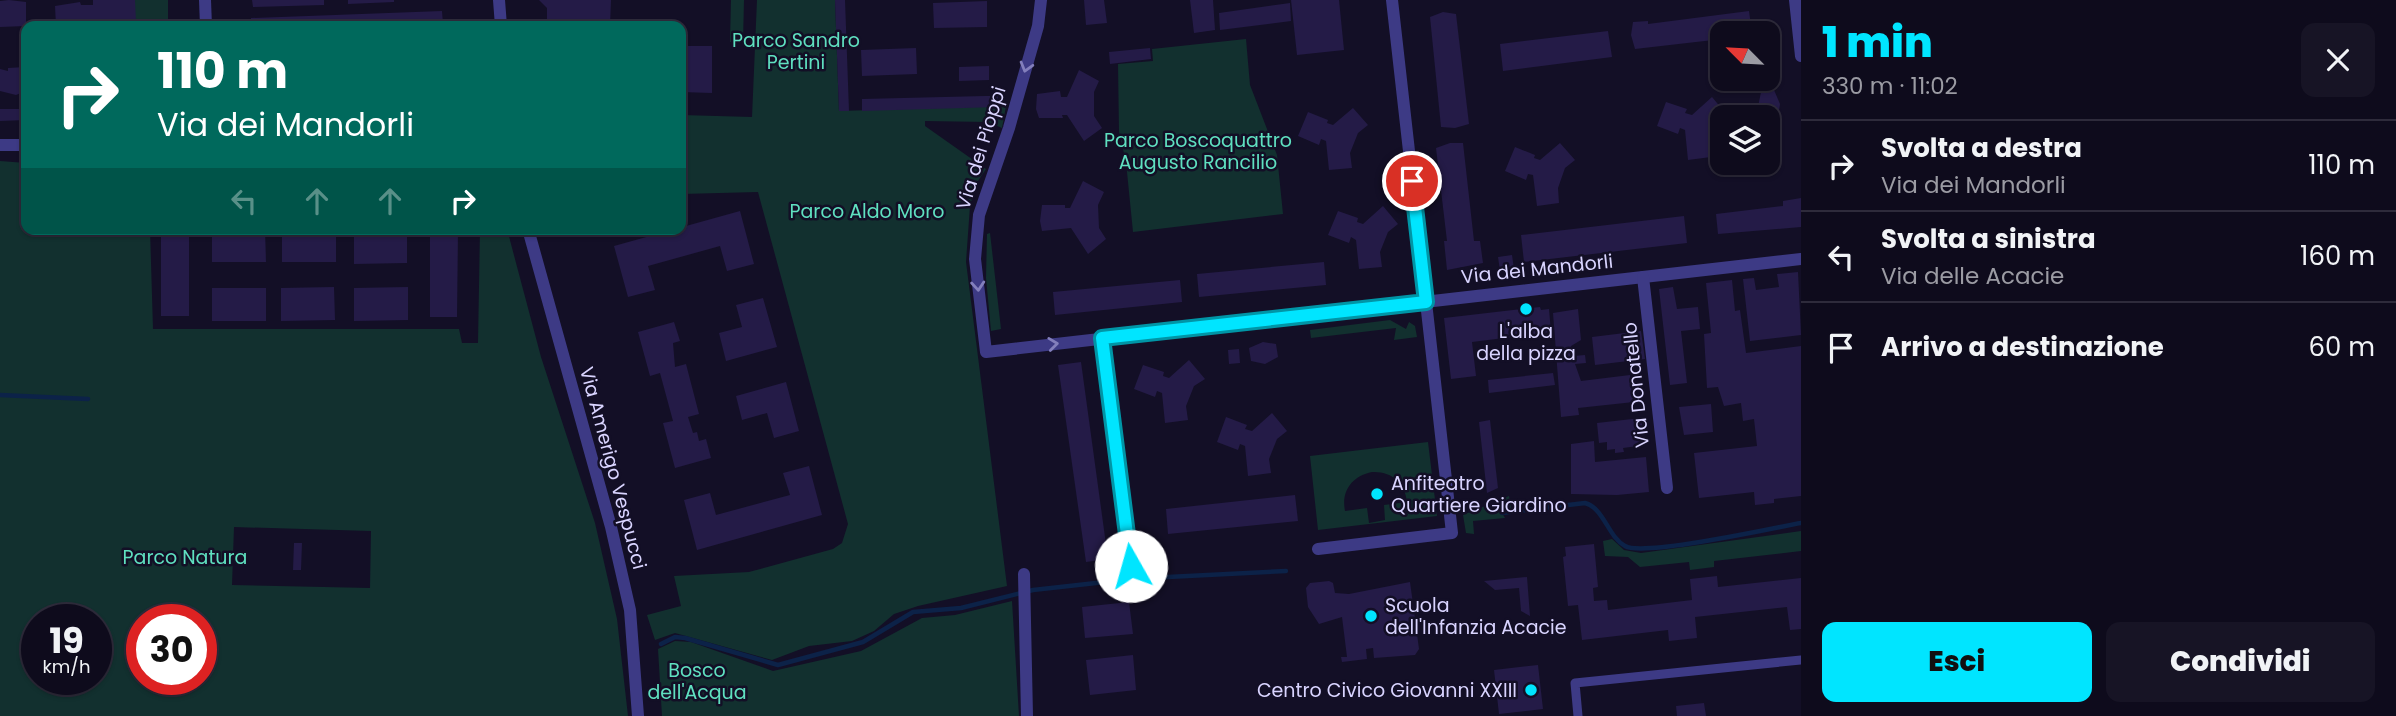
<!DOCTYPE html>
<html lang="it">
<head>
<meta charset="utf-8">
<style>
  body { margin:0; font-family:Poppins,sans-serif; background:#171425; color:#f1f3f6; height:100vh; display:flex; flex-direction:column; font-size:26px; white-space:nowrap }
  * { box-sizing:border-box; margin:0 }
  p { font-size:23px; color:#9b9ba3 }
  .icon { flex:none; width:38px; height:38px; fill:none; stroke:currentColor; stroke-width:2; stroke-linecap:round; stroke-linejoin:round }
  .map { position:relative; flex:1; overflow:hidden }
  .drawer { display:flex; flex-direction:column; background:#0e0b1c; width:595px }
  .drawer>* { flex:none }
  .top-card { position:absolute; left:21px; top:21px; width:665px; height:214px; border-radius:14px; box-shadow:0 2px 5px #0004,0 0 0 2px #2e2b3b; background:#00695c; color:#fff; overflow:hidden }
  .needle { width:46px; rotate:294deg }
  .fabs { position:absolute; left:1710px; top:21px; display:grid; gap:14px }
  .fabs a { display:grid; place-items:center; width:70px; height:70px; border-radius:14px; background:#0e0b1c; box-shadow:0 2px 5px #0004,0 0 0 2px #2e2b3b; font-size:35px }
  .speed { position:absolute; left:21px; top:604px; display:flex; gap:14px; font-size:35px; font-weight:700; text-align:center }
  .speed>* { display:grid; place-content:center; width:91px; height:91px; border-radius:50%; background:#0e0b1c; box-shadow:0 2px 5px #0004,0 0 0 2px #2e2b3b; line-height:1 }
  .speed small { font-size:18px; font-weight:400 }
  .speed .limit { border:10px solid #d22; background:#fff; color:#111 }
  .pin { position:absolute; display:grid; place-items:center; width:60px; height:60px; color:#fff; margin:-30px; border:4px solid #fff; border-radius:50%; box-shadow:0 2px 7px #0007 }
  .me { position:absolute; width:77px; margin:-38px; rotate:353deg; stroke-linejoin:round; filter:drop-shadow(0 0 5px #0008) }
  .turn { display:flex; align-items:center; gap:24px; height:147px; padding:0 21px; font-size:32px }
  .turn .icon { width:91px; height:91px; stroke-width:2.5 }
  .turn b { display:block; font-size:49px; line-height:60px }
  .lanes { display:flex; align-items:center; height:66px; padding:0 21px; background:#0003; justify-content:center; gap:35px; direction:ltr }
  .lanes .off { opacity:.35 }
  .round { display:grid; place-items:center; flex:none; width:74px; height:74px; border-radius:14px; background:#171425 }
  .summary { display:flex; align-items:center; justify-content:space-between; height:119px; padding:0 21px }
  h1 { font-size:42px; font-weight:800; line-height:52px; color:#00e5ff }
  .button { display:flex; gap:14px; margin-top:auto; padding:14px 21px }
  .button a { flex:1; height:80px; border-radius:14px; background:#00e5ff; color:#111; font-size:28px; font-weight:800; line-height:80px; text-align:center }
  .button a+a { background:#171425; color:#f1f3f6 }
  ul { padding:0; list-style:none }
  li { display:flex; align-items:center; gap:21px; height:91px; padding:0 21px; border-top:2px solid #2e2b3b }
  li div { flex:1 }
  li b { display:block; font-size:26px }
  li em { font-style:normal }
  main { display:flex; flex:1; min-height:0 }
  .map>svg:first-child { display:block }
</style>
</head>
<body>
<main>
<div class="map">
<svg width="1801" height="716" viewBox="0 0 1801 716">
  <rect width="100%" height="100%" fill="#130f26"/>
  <!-- green -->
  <g fill="#12302f" fill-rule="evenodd">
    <polygon points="135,0 168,0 168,26 134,26"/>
    <polygon points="731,0 744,0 743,42 730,42"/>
    <polygon points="757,0 835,0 839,111 1006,106 1002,128 988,122 925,121 925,126 986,169 976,184 970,206 966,262 1007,586 918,606 894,614 874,631 852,641 809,646 772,660 675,633 655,640 647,615 681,606 674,576 749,572 833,549 842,543 848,524 758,192 681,194 681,115 752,117"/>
    <polygon points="1246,39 1250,85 1277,155 1283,214 1133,232 1126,162 1119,132 1118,64 1153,61 1152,49"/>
    <path d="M0,161L26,163V229H150L153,329H459L462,343H478L480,229H507L541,357L595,523L617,619L628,716H0ZM234,527L371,531L370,588L232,585ZM37,620H96V679H37ZM142,620H201V679H142Z"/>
    <polygon points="990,233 1001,329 991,331 986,278 987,234"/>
    <polygon points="1390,320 1406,329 1409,322 1415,326 1417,337 1394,340 1396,328 1311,338 1310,330"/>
    <path d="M1428,442L1437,516L1318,530L1310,456ZM1372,472C1392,471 1405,483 1407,502L1384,505L1385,520L1369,523L1367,508L1345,511C1341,491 1352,476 1372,472Z"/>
    <polygon points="1509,496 1511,508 1501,511 1505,518 1473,521 1474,534 1466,533 1463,515"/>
    <polygon points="1801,531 1801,551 1714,561 1714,567 1690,570 1689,562 1640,567 1628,557 1605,556 1603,541 1612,539 1624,550 1641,553"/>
    <polygon points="1012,601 1019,716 662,716 658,649 675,641 691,642 773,671 861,651 922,618 955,615"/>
  </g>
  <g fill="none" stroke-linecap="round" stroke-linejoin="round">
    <!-- stream -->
    <g stroke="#0c2248" stroke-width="4.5">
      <polyline points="0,395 88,399"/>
      <path d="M1502,513L1585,503C1604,508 1608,537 1625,546C1643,557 1773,528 1801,523"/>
      <polyline points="1148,578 1286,571"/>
      <polyline points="661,644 675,637 685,638 778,665 863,642 913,612 961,608 1033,590 1114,581"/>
    </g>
  </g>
  <!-- building -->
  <g fill="#241b47">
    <polygon points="9,0 26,2 26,26 0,27 0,1"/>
    <polygon points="93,0 135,0 136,22 56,26 55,6 80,2 81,5 93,5"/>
    <polygon points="252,0 324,0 324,5 253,7"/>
    <polygon points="348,0 394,0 394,2 348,4"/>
    <polygon points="539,0 611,0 610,26 547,26 547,8"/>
    <polygon points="835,0 845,0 849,111 839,111"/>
    <polygon points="1084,0 1104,0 1107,23 1086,25"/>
    <polygon points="1190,0 1213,0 1215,30 1194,33"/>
    <polygon points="1291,0 1339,0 1344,50 1297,55"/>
    <polygon points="987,1 987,27 934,28 933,3"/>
    <polygon points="1290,3 1291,21 1220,30 1219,13"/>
    <polygon points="442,11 443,24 251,26 251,18"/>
    <polygon points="1749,11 1752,33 1722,33 1722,39 1635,49 1631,35 1633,22 1648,21 1648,24"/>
    <polygon points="1443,12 1456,14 1469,124 1455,128 1441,127 1430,17"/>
    <polygon points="1608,31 1612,57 1503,71 1500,44"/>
    <polygon points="681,46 712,46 712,93 681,92"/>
    <polygon points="916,48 917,74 862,76 861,50"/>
    <polygon points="1150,48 1151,59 1110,64 1109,52"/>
    <polygon points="989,66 989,80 959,81 959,67"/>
    <polygon points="25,67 26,91 16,95 0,91 0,69 8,71 8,68"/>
    <polygon points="1079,70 1099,81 1094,92 1094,116 1102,128 1084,141 1067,115 1062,115 1063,118 1039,118 1036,109 1037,94 1060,91 1061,97 1067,97"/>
    <polygon points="1774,90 1780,104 1778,117 1762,117 1758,107 1761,92"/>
    <polygon points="985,96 998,96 998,107 862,111 862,99"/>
    <polygon points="1712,97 1727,115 1717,123 1709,143 1711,157 1688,160 1685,130 1680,128 1678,134 1657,126 1666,102 1687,109 1685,113 1692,115"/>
    <polygon points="1353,108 1368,125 1358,133 1350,153 1352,168 1329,170 1326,141 1321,139 1319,145 1298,136 1308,112 1328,120 1327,123 1333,125"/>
    <polygon points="0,109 26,109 26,120 0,121"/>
    <polygon points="1450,143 1463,143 1474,241 1480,241 1483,263 1447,270 1444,241 1447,241 1436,148"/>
    <polygon points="1560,143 1575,160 1565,168 1558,188 1559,203 1537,206 1533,175 1528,174 1526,180 1505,171 1515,147 1535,155 1534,158 1540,160"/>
    <polygon points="1083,181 1104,192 1098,205 1099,228 1106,239 1088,254 1071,228 1042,231 1040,221 1042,205 1065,205 1065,208 1070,208"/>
    <polygon points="1801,198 1801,227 1718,234 1716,214 1783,206 1783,201"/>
    <polygon points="1383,206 1398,224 1388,232 1380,252 1382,267 1359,269 1356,240 1351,237 1349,243 1328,235 1338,211 1358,218 1357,222 1363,224"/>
    <polygon points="740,211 754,264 727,271 720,246 648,266 655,290 628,297 614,246"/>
    <polygon points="1684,216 1687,243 1524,262 1521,235"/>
    <polygon points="265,229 266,262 212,262 212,230"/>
    <rect x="282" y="229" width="54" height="33"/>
    <rect x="161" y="230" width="28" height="86"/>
    <polygon points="407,230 407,263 354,264 354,231"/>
    <polygon points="430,231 458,231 457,317 430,317"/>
    <polygon points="1512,255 1514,269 1500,271 1498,257"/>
    <polygon points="1324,262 1326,285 1199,297 1197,274"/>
    <polygon points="1798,272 1801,335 1750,341 1743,279 1754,278 1756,290 1779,287 1777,274"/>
    <polygon points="1180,280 1182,302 1055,315 1053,292"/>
    <polygon points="1732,280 1735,311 1740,310 1746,353 1801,346 1801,496 1774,499 1774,503 1755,505 1754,492 1699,498 1694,453 1757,446 1754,419 1743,421 1741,403 1724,406 1718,387 1707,388 1704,334 1711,333 1706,283"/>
    <polygon points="334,287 335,320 281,321 281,288"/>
    <polygon points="408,287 408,320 354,321 354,288"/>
    <polygon points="1673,287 1677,309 1698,307 1700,329 1681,331 1687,383 1670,385 1659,289"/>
    <rect x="212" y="288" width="54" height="33"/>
    <polygon points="763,298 777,347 726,361 719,333 742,327 736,305"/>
    <polygon points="1540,307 1541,310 1549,309 1551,332 1472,342 1476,376 1451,379 1444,318"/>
    <polygon points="1578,309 1581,340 1571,346 1574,356 1585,355 1586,363 1575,364 1581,381 1630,375 1634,402 1578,408 1579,415 1561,417 1553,313"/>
    <polygon points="674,322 680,341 673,343 675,367 686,364 699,414 688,417 693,433 697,432 699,441 706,439 711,458 675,468 663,423 673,421 660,373 650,376 638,332"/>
    <polygon points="1641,331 1645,359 1595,365 1592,337"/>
    <polygon points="1263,342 1276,344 1278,357 1265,364 1251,361 1249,348"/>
    <polygon points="1239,349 1240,363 1229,364 1228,350"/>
    <polygon points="1189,360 1205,379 1194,386 1186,406 1188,420 1165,423 1162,393 1157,391 1155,397 1134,389 1143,365 1164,372 1163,376 1169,378"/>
    <polygon points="1081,362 1108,559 1086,562 1058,365"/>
    <polygon points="1553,373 1555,385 1489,393 1488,380"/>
    <polygon points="786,382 799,431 774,438 767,413 742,420 736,396"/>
    <polygon points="1711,404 1713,432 1684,435 1679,407"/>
    <polygon points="1272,413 1287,431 1277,439 1269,459 1271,473 1248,476 1245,446 1240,444 1238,450 1217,442 1226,417 1247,425 1245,429 1252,431"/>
    <polygon points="1641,418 1645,445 1623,448 1624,452 1615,453 1615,449 1607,450 1607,442 1599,443 1597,423"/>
    <polygon points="1490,420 1498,488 1487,493 1479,422"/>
    <polygon points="1594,441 1595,462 1646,457 1649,492 1617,495 1571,494 1571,444"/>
    <polygon points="809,466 822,515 697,550 684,500 710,493 716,515 790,495 783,473"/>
    <polygon points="1295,495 1298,521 1168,534 1166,509"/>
    <polygon points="294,543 302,543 301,570 293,570"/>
    <polygon points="1594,544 1598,587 1593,588 1594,601 1607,600 1608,610 1692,600 1690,579 1717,576 1718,587 1801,578 1801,629 1790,630 1787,607 1695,617 1697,638 1669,641 1668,630 1582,640 1578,605 1568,606 1563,557 1566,556 1565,547"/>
    <polygon points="1527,577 1530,616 1521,611 1519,588 1495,590 1484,581"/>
    <polygon points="1329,581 1333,583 1335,593 1349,594 1410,582 1416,626 1406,628 1406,635 1417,634 1419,649 1415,655 1374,658 1373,648 1366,649 1367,659 1342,662 1341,657 1347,657 1342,617 1319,624 1308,607 1306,588 1310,583"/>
    <polygon points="1129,602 1133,634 1085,638 1082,607"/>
    <polygon points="1133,655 1136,690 1090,695 1086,660"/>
    <polygon points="1538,665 1543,709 1499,714 1494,670"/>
    <polygon points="1704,703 1706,716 1677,716 1676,706"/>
  </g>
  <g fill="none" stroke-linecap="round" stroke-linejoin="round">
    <!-- pedestrian -->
    <polyline stroke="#3d3a85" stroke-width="9" points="1578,716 1575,683 1801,660"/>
    <!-- minor -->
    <g stroke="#3d3a85" stroke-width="12">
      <polyline points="205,0 206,26"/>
      <polyline points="499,0 501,26"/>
      <polyline points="1041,0 1038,26 1009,128 979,215 975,259 986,352 1801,259"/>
      <polyline points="1795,0 1801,56"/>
      <polyline points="0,145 26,145"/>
      <polyline points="528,229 611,527 630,610 638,716"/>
      <polyline points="1643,277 1667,488"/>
      <polyline points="1102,338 1132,582"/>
      <polyline points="1318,549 1452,533 1392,0"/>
      <polyline points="1024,574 1027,716"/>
    </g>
  </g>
  <!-- one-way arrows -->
  <defs><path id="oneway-chevron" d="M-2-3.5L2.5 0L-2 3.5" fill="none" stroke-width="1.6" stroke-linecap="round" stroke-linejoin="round" transform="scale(1.75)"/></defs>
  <g stroke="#837fbc">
    <use href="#oneway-chevron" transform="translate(1026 67) rotate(106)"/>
    <use href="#oneway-chevron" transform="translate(978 286) rotate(85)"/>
    <use href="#oneway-chevron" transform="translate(1053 344) rotate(-7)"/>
  </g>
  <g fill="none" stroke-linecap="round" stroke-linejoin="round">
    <!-- route casing -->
    <g stroke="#0095a6" stroke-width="18">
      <polyline id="route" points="1131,566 1102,338 1426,302 1412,181"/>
    </g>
    <!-- route -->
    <use href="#route" stroke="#00e5ff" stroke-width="12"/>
  </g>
  <!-- markers -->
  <g fill="#00e5ff" stroke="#130f26" stroke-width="2.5">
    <circle cx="1526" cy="309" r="7"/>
    <circle cx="1377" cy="494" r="7"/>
    <circle cx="1371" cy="616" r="7"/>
    <circle cx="1531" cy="690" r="7"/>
  </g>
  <g text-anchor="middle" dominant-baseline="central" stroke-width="5" stroke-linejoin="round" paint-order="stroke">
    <!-- park labels -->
    <g font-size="19" fill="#5fe0c0" stroke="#130f26">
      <text x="796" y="40">Parco Sandro<tspan x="796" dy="22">Pertini</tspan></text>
      <text x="1198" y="140">Parco Boscoquattro<tspan x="1198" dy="22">Augusto Rancilio</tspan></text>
      <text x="867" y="211">Parco Aldo Moro</text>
      <text x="185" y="557">Parco Natura</text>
      <text x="697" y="670">Bosco<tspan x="697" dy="22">dell'Acqua</tspan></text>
    </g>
    <!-- street labels -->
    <g font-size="19" fill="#d9d4ff" stroke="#130f26">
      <text transform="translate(981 148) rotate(-73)">Via dei Pioppi</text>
      <text transform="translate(1537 269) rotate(-6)">Via dei Mandorli</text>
      <text transform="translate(1636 385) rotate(-96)">Via Donatello</text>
      <text transform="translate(613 468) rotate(75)">Via Amerigo Vespucci</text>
    </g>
    <!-- poi labels -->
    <g font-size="19" fill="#d9d4ff" stroke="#130f26" text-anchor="start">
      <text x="1526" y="331" text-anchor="middle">L'alba<tspan x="1526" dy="22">della pizza</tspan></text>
      <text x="1391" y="483">Anfiteatro<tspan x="1391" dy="22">Quartiere Giardino</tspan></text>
      <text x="1385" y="605">Scuola<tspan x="1385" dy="22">dell'Infanzia Acacie</tspan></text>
      <text x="1517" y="690" text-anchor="end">Centro Civico Giovanni XXIII</text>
    </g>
  </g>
</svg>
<div class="fabs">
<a><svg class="needle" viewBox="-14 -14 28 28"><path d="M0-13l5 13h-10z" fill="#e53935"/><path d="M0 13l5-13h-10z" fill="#9b9ba3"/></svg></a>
<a><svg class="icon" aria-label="layers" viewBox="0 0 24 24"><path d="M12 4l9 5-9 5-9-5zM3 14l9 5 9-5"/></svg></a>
</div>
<div class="speed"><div>19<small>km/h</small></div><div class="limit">30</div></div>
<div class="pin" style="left:1412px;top:181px;background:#d93025"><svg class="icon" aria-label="arrive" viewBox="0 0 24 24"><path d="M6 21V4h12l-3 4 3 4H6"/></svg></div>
<svg class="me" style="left:1131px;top:566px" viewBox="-20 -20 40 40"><circle r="19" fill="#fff"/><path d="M0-13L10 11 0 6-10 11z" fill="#00e5ff"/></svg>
<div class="top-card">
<div class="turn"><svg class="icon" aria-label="right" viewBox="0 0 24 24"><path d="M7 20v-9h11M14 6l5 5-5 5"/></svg><div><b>110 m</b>Via dei Mandorli</div></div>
<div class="lanes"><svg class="icon off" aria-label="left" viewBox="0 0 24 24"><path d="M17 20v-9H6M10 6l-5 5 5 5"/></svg><svg class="icon off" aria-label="ahead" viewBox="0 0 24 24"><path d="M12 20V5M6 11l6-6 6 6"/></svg><svg class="icon off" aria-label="ahead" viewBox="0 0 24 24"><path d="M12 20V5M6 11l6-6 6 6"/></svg><svg class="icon" aria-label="right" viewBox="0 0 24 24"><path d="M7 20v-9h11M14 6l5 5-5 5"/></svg></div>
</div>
</div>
<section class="drawer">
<div class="summary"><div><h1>1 min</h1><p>330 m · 11:02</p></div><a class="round"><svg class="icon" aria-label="close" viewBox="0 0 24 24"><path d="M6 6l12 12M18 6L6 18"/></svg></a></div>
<ul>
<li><svg class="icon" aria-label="right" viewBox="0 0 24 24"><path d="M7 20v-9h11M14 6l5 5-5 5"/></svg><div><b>Svolta a destra</b><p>Via dei Mandorli</p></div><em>110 m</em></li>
<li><svg class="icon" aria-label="left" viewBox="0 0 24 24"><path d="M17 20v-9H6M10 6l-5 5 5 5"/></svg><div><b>Svolta a sinistra</b><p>Via delle Acacie</p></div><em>160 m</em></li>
<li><svg class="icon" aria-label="arrive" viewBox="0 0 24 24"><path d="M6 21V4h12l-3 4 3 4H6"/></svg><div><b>Arrivo a destinazione</b></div><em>60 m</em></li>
</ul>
<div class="button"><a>Esci</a><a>Condividi</a></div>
</section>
</main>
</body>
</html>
